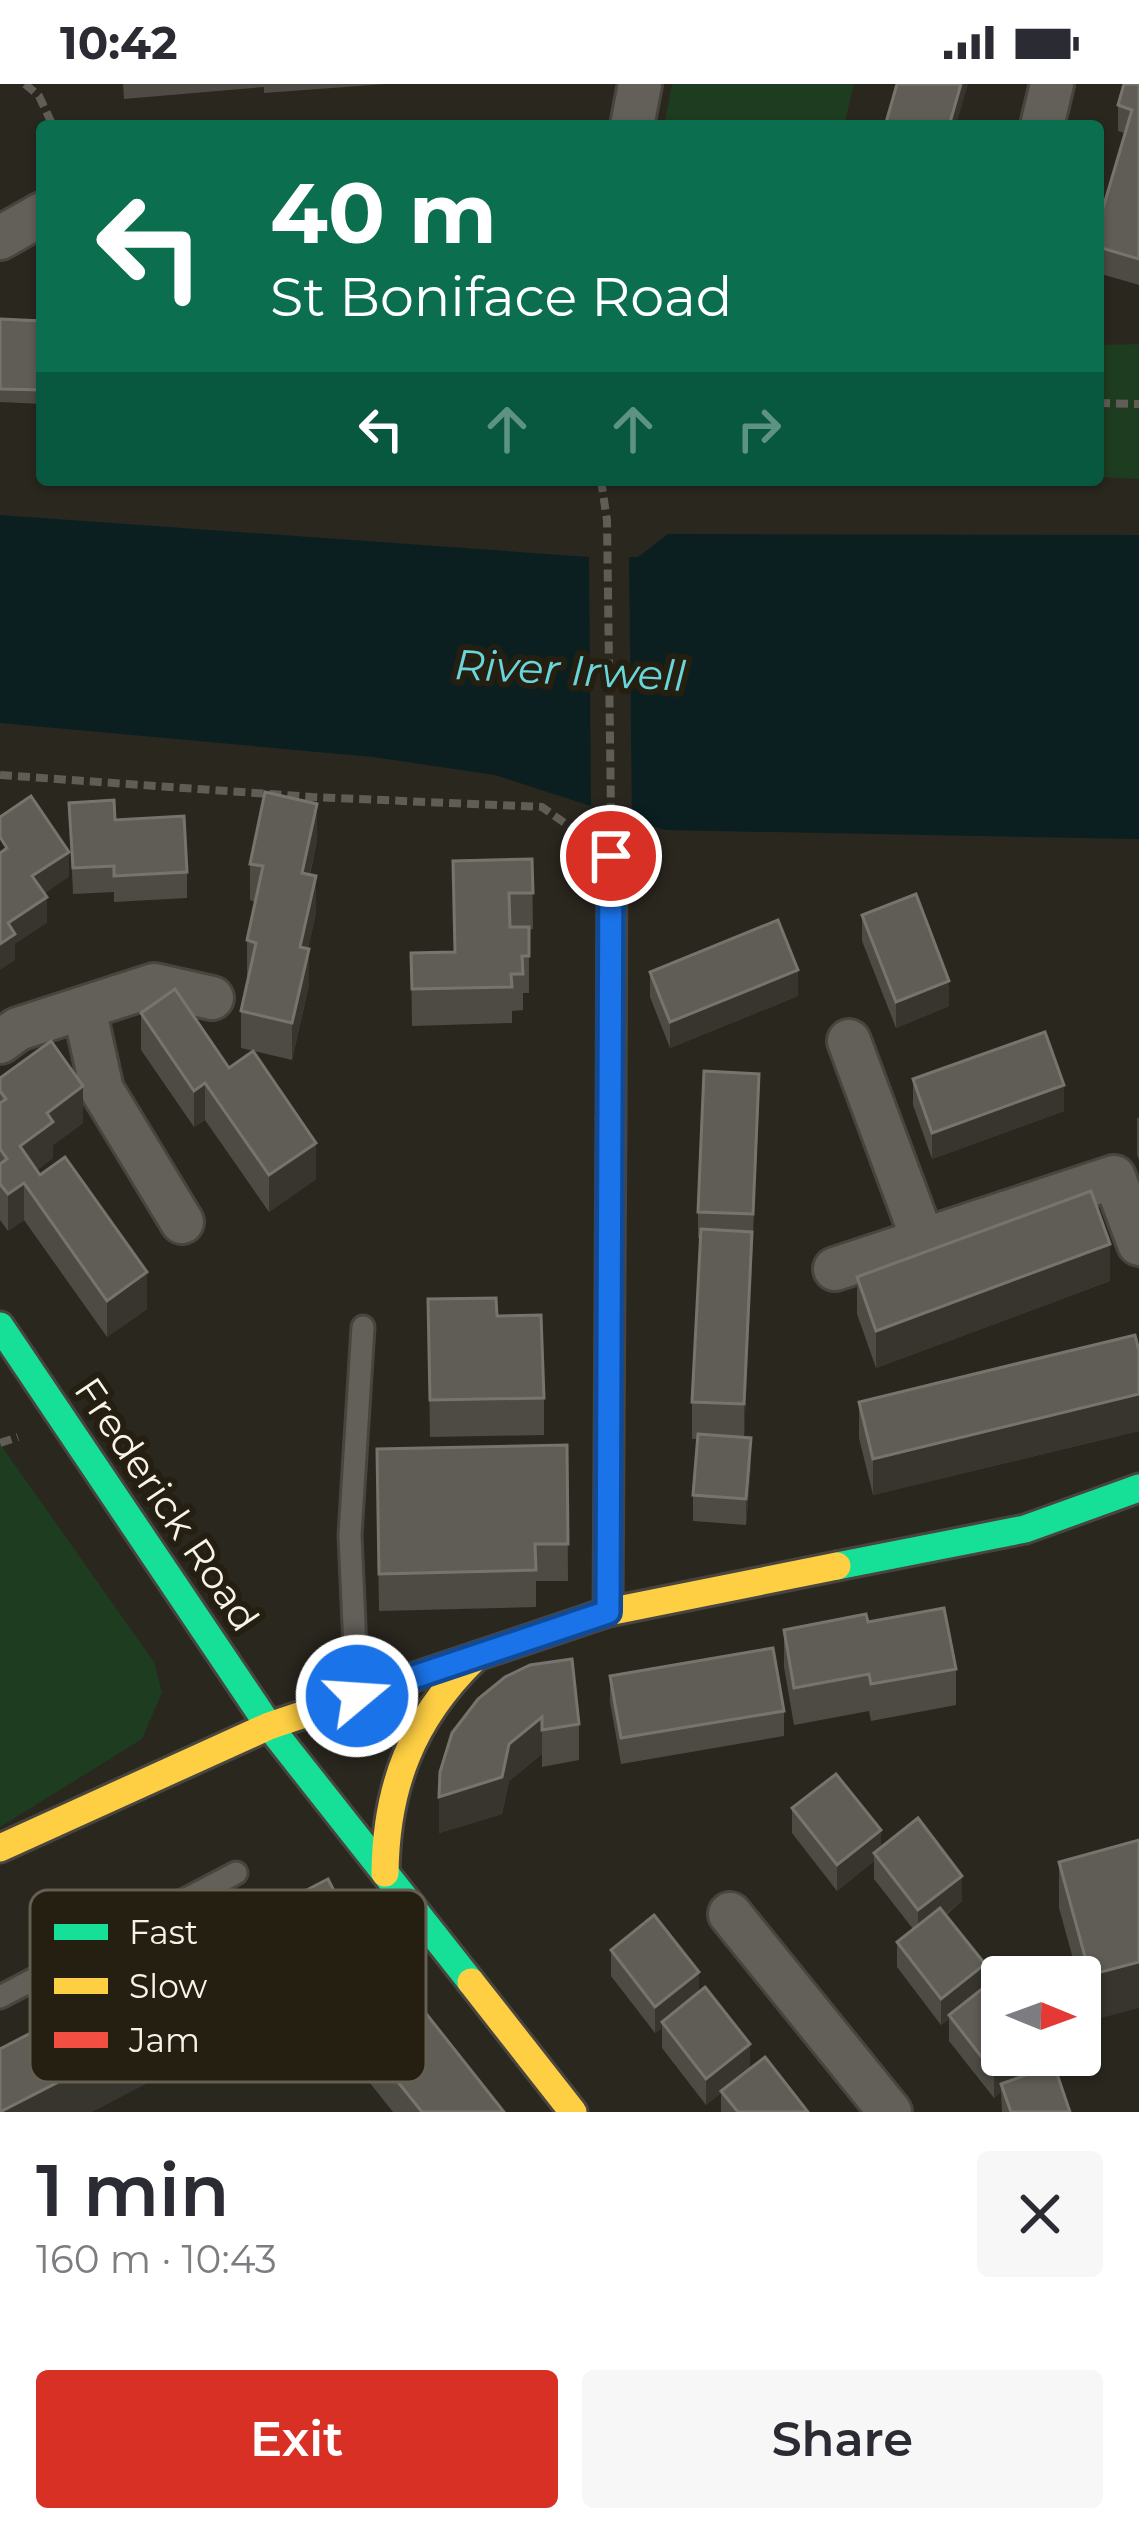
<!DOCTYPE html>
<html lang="en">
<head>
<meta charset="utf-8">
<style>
  body { margin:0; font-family:Montserrat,sans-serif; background:#f7f7f7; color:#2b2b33; height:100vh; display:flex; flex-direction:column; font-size:45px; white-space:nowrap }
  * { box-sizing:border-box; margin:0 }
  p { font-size:39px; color:#7c7c81 }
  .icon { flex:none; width:66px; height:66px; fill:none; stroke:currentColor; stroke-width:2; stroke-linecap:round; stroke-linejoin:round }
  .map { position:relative; height:2028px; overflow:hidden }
  .sheet { display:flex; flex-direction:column; background:#fff; flex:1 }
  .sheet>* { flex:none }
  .top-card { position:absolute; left:36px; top:36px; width:1068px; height:366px; border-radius:12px; box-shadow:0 3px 9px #0004; background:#0b6e4f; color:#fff; overflow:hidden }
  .needle { width:78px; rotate:91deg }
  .tools { position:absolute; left:981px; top:1872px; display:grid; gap:24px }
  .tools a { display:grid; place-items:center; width:120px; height:120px; border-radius:12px; background:#fff; box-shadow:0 3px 9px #0004; font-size:60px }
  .pin { position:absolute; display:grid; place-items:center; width:102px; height:102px; color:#fff; margin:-51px; border:6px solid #fff; border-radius:50%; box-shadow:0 3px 12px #0007 }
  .me { position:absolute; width:132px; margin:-66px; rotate:72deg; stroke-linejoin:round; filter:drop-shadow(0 0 9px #0008) }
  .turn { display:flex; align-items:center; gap:42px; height:252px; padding:0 36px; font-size:54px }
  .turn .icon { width:156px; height:156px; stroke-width:2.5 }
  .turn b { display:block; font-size:84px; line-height:102px }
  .lanes { display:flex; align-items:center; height:114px; padding:0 36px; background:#0003; justify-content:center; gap:60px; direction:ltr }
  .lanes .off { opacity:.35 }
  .round { display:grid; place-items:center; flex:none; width:126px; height:126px; border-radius:12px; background:#f7f7f7 }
  .headline { display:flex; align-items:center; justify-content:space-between; height:204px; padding:0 36px }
  h1 { font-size:72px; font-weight:600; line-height:90px }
  .cta { display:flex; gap:24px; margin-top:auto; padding:24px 36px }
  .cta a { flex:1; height:138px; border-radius:12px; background:#d93025; color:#fff; font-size:48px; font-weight:600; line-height:138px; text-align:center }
  .cta a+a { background:#f7f7f7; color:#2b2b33 }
  .status { display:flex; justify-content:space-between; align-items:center; height:84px; padding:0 60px; background:#fff; direction:ltr }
  .status svg { height:33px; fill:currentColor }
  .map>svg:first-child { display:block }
</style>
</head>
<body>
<div class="status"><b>10:42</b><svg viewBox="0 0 49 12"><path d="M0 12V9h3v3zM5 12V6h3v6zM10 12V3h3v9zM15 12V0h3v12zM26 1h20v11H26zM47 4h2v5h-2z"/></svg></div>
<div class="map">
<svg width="1139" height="2028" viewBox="0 0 1139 2028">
  <rect width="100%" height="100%" fill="#2a271f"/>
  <!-- green -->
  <g fill="#1e3c20">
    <polygon points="672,0 854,0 844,42 664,42"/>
    <polygon points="1139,260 1139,395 1098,393 1098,261"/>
    <polygon points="0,1360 154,1578 162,1608 142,1655 0,1743"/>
  </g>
  <!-- water -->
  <polygon fill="#0b1f20" points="0,431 589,473 638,473 668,450 1139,451 1139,755 665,746 495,691 373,673 0,639"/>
  <!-- pier -->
  <polygon fill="#2a271f" points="629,472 632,735 591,722 589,473"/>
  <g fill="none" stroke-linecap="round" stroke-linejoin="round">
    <!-- lane casing -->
    <g stroke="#48453f" stroke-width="27">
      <g id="lane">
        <polyline points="357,1608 350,1451 363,1243"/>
        <polyline points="0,1913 236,1789"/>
      </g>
    </g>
    <!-- street casing -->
    <g stroke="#48453f" stroke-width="48">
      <g id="street">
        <polyline points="632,42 640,0"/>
        <polyline points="1042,42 1052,0"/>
        <polyline points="0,154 42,130"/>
        <polyline points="84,924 102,1006 182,1138"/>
        <polyline points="849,957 923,1156"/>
        <polyline points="0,958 18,945 154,901 212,914"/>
        <polyline points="835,1185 1114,1093 1139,1160"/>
        <polyline points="730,1830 890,2028"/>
      </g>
    </g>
    <!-- fast casing -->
    <g stroke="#48453f" stroke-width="33">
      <g id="fast">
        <polyline points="611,1036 612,772"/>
        <polyline points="0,1242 269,1642 471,1898"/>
        <polyline points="837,1482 1025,1445 1139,1404"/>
      </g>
    </g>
    <!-- slow casing -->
    <g stroke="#48453f" stroke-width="33">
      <g id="slow">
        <polyline points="0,1764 269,1642 608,1528 837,1482"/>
        <path d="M385,1789C386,1702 412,1636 474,1575"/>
        <polyline points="471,1898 573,2028"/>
      </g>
    </g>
    <!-- jam casing -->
    <g stroke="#48453f" stroke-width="33">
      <polyline id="jam" points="608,1528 611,1036"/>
    </g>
    <!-- path -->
    <g stroke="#605d56" stroke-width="8" stroke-dasharray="12 6" stroke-linecap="butt">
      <polyline points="25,0 39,12 53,42"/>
      <polyline points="1098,319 1139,320"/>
      <polyline points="601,396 607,436 611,728"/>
      <polyline points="0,691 312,713 542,723 576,747"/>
      <polyline points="0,1359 18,1353"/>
    </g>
    <!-- lane -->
    <use href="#lane" stroke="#63605a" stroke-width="21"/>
    <!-- street -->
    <use href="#street" stroke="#63605a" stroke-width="42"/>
    <!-- fast -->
    <use href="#fast" stroke="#16e098" stroke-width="27"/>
    <!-- slow -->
    <use href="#slow" stroke="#ffcf43" stroke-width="27"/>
    <!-- jam -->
    <use href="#jam" stroke="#f24e42" stroke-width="27"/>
  </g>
  <!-- wall -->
  <g fill="#4d4b44">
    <polygon points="123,0 386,0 264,9 264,3 124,15"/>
    <polygon points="1139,0 1139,201 1098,189 1098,141 1125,49 1118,47 1118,21"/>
    <polygon points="0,235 42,237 42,320 0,318"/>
    <polygon points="69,719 115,736 187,788 187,814 114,818 114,808 73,810"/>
    <polygon points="317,756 310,791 316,829 308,864 309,901 292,976 241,964 241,927 249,893 247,893 247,856 255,818 250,816 250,780"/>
    <polygon points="532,775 533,845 529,846 529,909 523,909 523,926 512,927 512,939 412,942 411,869 454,868"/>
    <polygon points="862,831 949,922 896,944 862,857"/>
    <polygon points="650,888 798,912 670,964 650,913"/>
    <polygon points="141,929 229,984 316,1095 269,1128 205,1036 194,1043 141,966"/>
    <polygon points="0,994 83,1039 53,1061 53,1074 37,1086 147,1225 107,1253 24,1136 8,1147 0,1136"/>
    <polygon points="913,995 1064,1027 932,1075 913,1021"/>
    <polygon points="759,1016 744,1354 751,1380 746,1441 693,1437 693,1411 698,1355 692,1355 692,1318 701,1154 698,1154 698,1128"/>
    <polygon points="1137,1034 1139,1034 1139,1076 1137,1071"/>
    <polygon points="857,1193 1110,1197 876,1284 857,1230"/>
    <polygon points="428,1215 497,1232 544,1314 544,1351 430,1353"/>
    <polygon points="1139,1267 1139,1347 873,1411 859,1354 859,1318"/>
    <polygon points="567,1361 568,1497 536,1497 536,1523 379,1527 377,1402"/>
    <polygon points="868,1538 956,1585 956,1621 871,1637 869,1627 794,1641 784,1583 784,1546"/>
    <polygon points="610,1592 784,1627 784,1652 621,1680 610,1618"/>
    <polygon points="579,1640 579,1676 542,1683 542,1670 509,1697 502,1730 439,1749 452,1649"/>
    <polygon points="792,1724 881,1764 962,1817 946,1831 985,1902 1038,1971 1038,1980 1022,1992 1070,2028 1002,2028 1001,2008 994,2014 949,1957 949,1935 941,1941 897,1883 897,1858 913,1845 874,1795 874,1777 837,1807 792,1749"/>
    <polygon points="1139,1756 1090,1937 1080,1900 1080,1893 1078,1893 1059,1824 1059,1778"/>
    <polygon points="611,1866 699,1908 750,1984 808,2028 721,2028 721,2009 706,2021 662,1964 662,1944 655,1949 611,1892"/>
    <polygon points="358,1948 504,2028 393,2028 358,1984"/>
  </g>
  <!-- shaded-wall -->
  <g fill="#37352d">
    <polygon points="961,0 968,0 956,42 949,42"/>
    <polygon points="317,720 317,756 302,826 302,789"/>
    <polygon points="69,768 69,793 32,818 32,792"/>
    <polygon points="316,792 316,829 300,900 300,863"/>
    <polygon points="47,813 47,839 15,860 15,876 0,886 0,860 8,839"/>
    <polygon points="309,865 309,901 292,976 292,939"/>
    <polygon points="798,886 798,912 670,964 670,938"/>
    <polygon points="949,897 949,922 896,944 896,918"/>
    <polygon points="205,999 205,1036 194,1043 194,1007"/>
    <polygon points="1064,1001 1064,1027 932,1075 932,1049"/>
    <polygon points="83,1002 83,1039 53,1061 53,1074 20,1099 20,1062 47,1029"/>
    <polygon points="316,1059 316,1095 269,1128 269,1091"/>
    <polygon points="24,1099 24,1136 8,1147 8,1110"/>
    <polygon points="752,1148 752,1185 744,1357 744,1320"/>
    <polygon points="1110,1160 1110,1197 876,1284 876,1247"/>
    <polygon points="147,1188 147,1225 107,1253 107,1217"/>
    <polygon points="1139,1310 1139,1347 873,1411 873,1375"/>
    <polygon points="751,1354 751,1380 746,1441 746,1415"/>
    <polygon points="542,1633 542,1670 509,1697 502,1730 439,1749 439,1713"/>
    <polygon points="881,1746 881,1772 874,1769 874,1777 837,1807 837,1781"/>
    <polygon points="962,1792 962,1817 918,1852 918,1826"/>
    <polygon points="354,1846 354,1892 92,2028 3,2028"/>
    <polygon points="1139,1878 1139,1924 1090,1937 1090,1891"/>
    <polygon points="985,1880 985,1906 941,1941 941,1915"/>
    <polygon points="699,1888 699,1914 662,1938 662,1944 655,1949 655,1923"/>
    <polygon points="750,1960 750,1986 706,2021 706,1995"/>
    <polygon points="1016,1971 1038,1971 1038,1980 1004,2006 1001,2000 1001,2008 994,2014 994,1989"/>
  </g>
  <!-- building -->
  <g fill="#5f5d55" stroke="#77746d" stroke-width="3">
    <polygon points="897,0 961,0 949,42 885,42"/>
    <polygon points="1124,0 1139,0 1139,175 1098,163 1098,141 1132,26 1118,21"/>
    <polygon points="0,235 42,237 42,306 0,305"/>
    <polygon points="265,708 317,720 302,789 316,792 300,863 309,865 292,939 241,927 256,859 247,856 263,782 250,780"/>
    <polygon points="31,712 69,768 32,792 47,813 8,839 15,850 0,860 0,769 7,764 0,753 0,733"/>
    <polygon points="114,716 115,736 184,732 187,788 114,792 114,782 73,784 69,719"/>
    <polygon points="532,775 533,809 509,809 510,843 529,843 529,872 522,872 523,890 511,890 512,903 412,905 411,869 455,868 453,777"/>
    <polygon points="916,810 949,897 896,918 862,831"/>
    <polygon points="778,836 798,886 670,938 650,888"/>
    <polygon points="175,905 229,984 253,967 316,1059 269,1091 205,999 194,1007 141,929"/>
    <polygon points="1045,948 1064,1001 932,1049 913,995"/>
    <polygon points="51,957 83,1002 47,1029 53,1038 20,1062 40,1091 65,1073 147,1188 107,1217 24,1099 8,1110 0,1100 0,1080 7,1075 0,1065 0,1019 6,1015 0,1007 0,994"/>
    <polygon points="704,987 759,990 753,1130 698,1128"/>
    <polygon points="1091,1107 1110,1160 876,1247 857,1193"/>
    <polygon points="701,1145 752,1148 744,1320 692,1318"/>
    <polygon points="496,1214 497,1232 541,1231 544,1314 430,1316 428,1215"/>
    <polygon points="1135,1251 1139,1267 1139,1310 873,1375 859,1318"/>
    <polygon points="698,1350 751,1354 746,1415 693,1411"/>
    <polygon points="567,1361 568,1460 535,1460 536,1486 379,1490 377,1365"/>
    <polygon points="944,1524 956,1585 871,1600 869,1590 794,1604 784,1546 866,1530 868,1538"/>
    <polygon points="773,1564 784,1627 621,1654 610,1592"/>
    <polygon points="572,1575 579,1640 542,1646 542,1633 509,1660 502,1693 439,1713 440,1688 452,1649 478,1615 505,1593 530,1581"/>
    <polygon points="836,1690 881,1746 837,1781 792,1724"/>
    <polygon points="918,1734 962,1792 918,1826 874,1769"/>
    <polygon points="1139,1756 1139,1878 1090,1891 1059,1778"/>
    <polygon points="328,1795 354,1846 0,2028 0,1965"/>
    <polygon points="940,1824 985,1880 941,1915 897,1858"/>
    <polygon points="654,1831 699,1888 655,1923 611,1866"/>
    <polygon points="992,1897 1002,1909 1002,1971 1016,1971 994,1989 949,1931"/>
    <polygon points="705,1903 750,1960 706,1995 662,1938"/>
    <polygon points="409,1908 504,2028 422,2028 358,1948"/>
    <polygon points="765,1973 808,2028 738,2028 721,2007"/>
    <polygon points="1054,1981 1070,2028 1011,2028 1001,2000"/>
  </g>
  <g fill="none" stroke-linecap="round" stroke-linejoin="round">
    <!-- route casing -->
    <g stroke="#114b97" stroke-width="30">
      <polyline id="route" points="357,1612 608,1528 611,772"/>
    </g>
    <!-- route -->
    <use href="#route" stroke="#1a73e8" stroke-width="21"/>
  </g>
  <g text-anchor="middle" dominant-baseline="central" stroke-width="12" stroke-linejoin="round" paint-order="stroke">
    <!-- street labels -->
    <g font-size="39" fill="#f7f3ea" stroke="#251f11">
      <text transform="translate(167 1420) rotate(56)">Frederick Road</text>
    </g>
    <!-- water labels -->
    <g font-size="42" font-style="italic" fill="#69d6dc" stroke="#251f11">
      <text transform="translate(570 586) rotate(3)">River Irwell</text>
    </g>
  </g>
  <!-- legend -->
  <rect x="30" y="1806" width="396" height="192" rx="18" fill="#251f11" stroke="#645f52" stroke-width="3"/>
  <rect x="54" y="1840" width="54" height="16" fill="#16e098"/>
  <rect x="54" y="1894" width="54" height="16" fill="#ffcf43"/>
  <rect x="54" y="1948" width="54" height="16" fill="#f24e42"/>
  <g font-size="33" fill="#f7f3ea">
    <text x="129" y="1860">Fast</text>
    <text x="129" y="1914">Slow</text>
    <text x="129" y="1968">Jam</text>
  </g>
</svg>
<div class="tools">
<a><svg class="needle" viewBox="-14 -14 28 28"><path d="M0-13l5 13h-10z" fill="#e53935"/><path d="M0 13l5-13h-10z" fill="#7c7c81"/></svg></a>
</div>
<div class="pin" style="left:611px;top:772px;background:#d93025"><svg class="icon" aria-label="arrive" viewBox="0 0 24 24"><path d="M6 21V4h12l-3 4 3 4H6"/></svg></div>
<svg class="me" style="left:357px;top:1612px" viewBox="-20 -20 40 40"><circle r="17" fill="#1a73e8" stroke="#fff" stroke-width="3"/><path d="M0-11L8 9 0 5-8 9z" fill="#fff"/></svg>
<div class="top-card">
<div class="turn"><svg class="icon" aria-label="left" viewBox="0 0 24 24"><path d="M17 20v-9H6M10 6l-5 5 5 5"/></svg><div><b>40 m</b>St Boniface Road</div></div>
<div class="lanes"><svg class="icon" aria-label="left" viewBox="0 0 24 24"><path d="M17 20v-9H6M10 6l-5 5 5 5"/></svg><svg class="icon off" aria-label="ahead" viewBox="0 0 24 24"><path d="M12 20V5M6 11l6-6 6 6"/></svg><svg class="icon off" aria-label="ahead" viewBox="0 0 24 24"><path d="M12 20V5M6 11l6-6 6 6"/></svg><svg class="icon off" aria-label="right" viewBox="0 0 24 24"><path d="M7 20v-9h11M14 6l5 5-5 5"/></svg></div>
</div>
</div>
<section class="sheet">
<div class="headline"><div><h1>1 min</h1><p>160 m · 10:43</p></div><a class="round"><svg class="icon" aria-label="close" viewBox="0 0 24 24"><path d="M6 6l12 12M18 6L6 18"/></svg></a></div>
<div class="cta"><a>Exit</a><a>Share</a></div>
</section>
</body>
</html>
